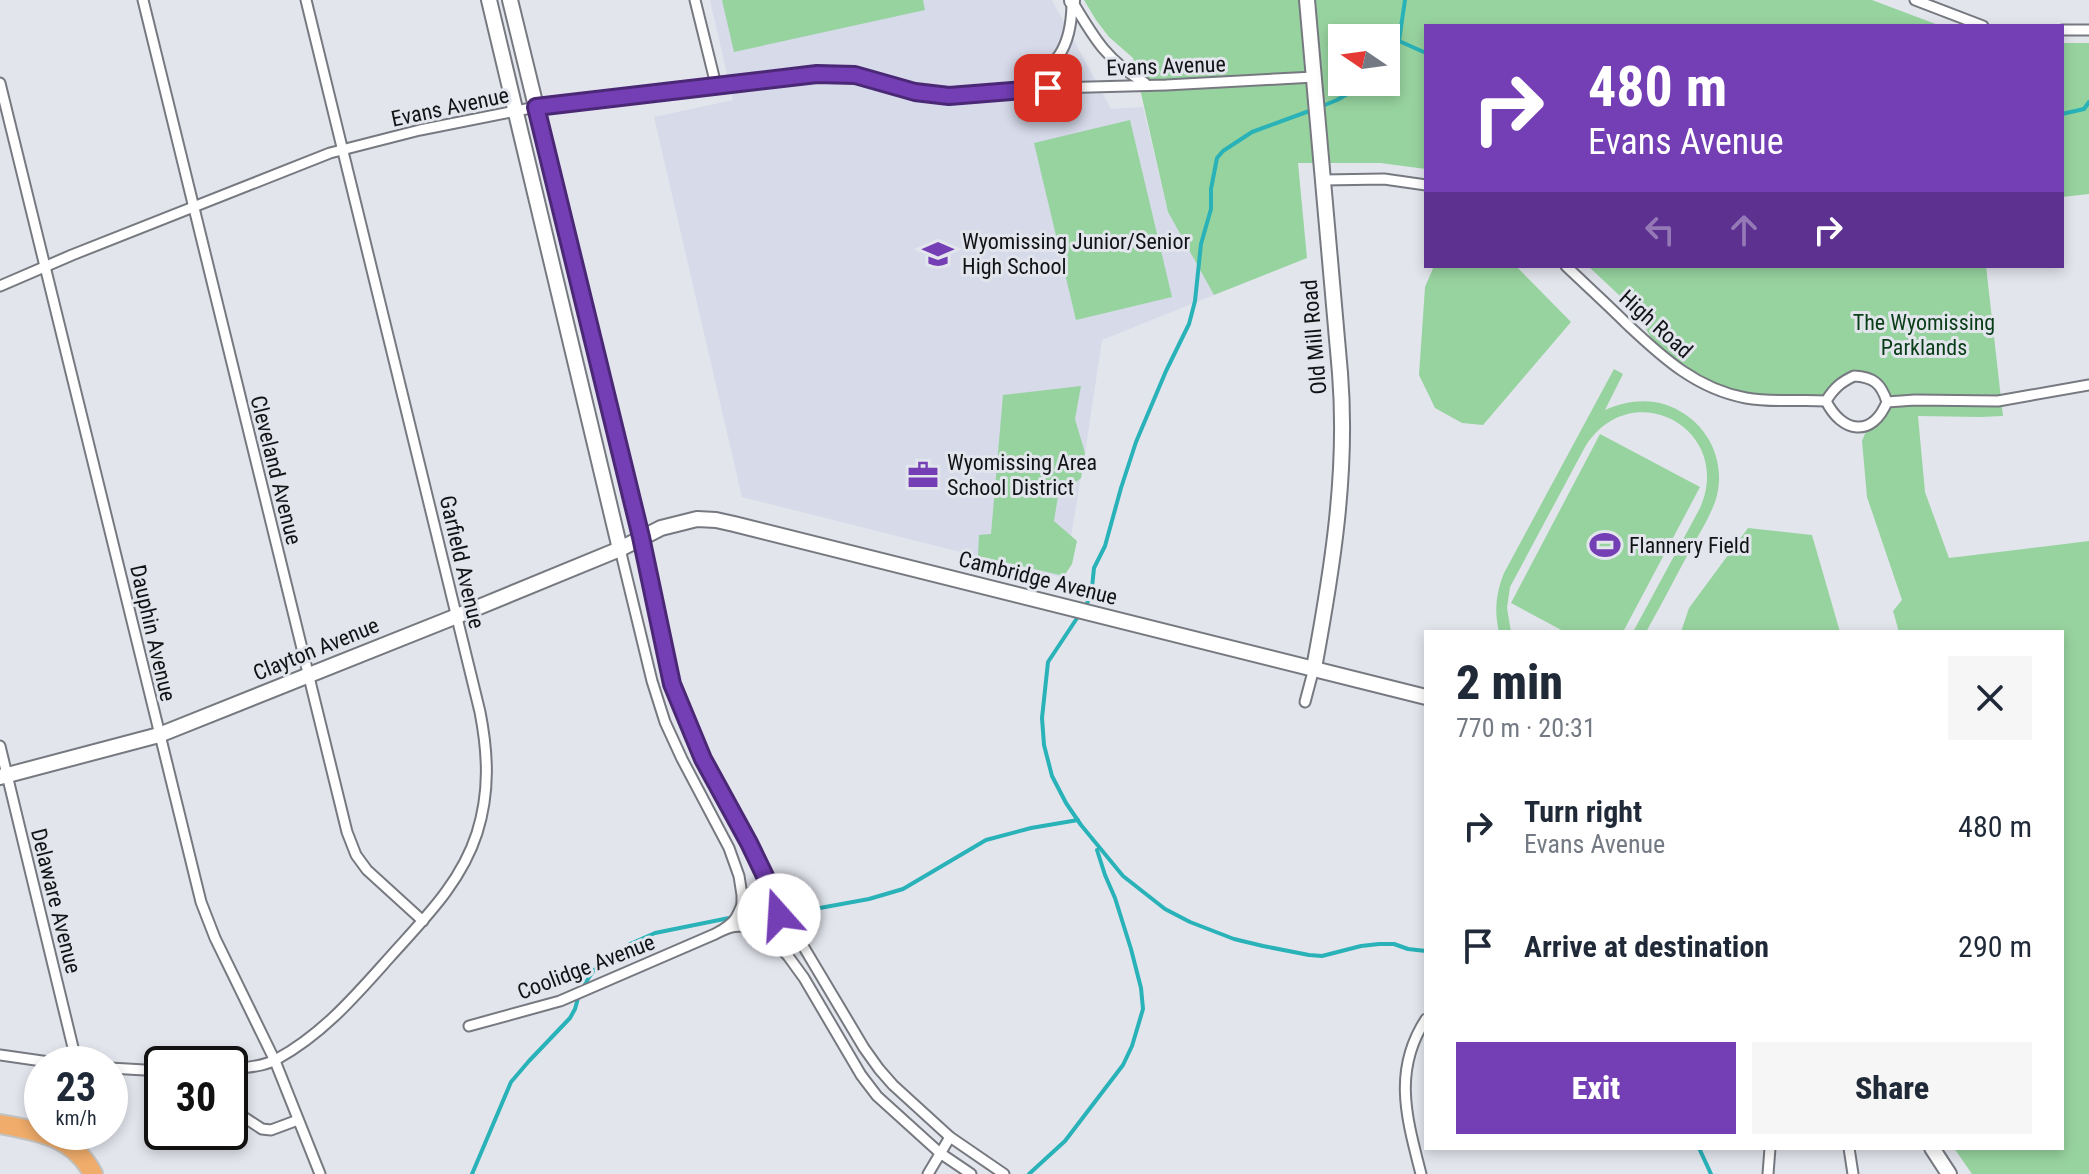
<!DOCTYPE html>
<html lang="en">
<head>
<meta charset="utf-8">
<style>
  body { margin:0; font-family:"Roboto Condensed",sans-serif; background:#f6f6f7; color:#1f2937; height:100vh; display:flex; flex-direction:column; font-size:30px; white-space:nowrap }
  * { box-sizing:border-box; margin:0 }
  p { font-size:26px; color:#747a83 }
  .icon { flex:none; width:44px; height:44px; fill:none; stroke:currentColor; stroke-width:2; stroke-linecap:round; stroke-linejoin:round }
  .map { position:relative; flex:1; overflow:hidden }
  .drawer { position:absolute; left:1424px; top:630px; width:640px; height:520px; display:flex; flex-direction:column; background:#fff; border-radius:0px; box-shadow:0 4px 12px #0003 }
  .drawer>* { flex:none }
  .hud { position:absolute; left:1424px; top:24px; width:640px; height:244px; border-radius:0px; box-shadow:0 4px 12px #0003; background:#743eb5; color:#fff; overflow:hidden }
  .needle { width:52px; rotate:283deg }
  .fabs { position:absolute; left:1328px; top:24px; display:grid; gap:16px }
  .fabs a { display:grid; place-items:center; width:72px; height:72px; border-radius:0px; background:#fff; box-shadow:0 4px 12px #0003; font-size:40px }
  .speed { position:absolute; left:24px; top:1046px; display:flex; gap:16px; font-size:40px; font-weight:700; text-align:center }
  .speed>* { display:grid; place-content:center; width:104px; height:104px; border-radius:50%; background:#fff; box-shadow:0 4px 12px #0003; line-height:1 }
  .speed small { font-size:20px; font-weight:400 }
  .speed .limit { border:4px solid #111; border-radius:12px; background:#fff; color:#111 }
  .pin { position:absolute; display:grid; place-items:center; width:68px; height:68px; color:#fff; margin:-34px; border-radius:16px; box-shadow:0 4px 12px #0006 }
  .me { position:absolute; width:88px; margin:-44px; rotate:341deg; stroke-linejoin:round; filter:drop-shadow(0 0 6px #0008) }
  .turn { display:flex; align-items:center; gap:28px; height:168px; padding:0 32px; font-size:36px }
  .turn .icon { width:104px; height:104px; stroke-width:2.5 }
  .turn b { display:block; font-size:56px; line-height:68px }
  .lanes { display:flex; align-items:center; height:76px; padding:0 32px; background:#0003; justify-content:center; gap:40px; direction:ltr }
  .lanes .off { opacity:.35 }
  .round { display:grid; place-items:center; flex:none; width:84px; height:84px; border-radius:0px; background:#f6f6f7 }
  .summary { display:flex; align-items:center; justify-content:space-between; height:136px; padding:0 32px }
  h1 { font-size:48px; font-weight:800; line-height:60px }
  .cta { display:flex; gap:16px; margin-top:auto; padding:16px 32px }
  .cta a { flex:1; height:92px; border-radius:0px; background:#743eb5; color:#fff; font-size:32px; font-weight:800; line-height:92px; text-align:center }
  .cta a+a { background:#f6f6f7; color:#1f2937 }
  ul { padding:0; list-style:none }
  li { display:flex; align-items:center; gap:24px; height:120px; padding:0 32px }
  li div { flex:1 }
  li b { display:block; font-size:30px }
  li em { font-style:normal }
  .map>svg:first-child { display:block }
</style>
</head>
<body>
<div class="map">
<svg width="2089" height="1174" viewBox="0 0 2089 1174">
  <rect width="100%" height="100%" fill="#e3e5ed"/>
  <!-- built -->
  <polygon fill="#d6dae9" points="710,0 1052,0 1111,109 1143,107 1168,212 1214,295 1102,340 1085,453 1064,578 742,497 654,117 733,100"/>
  <!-- green -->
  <g fill="#97d39f" fill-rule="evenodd">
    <polygon points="722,0 923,0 925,10 734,52"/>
    <path d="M1084,0H1872L1941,26H1426V169L1380,163H1298L1307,258L1214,295L1168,212L1133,58L1109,37L1096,20ZM1342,38H1386V82H1342Z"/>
    <polygon points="2062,43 2089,43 2089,194 2062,197"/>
    <polygon points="1130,120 1172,297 1076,320 1034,143"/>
    <polygon points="1434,266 1516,266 1571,322 1483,425 1462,423 1435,408 1419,375 1425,287"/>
    <polygon points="1588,266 1986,266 2003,416 1980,417 1918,416 1925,492 1949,558 2089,541 2089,1174 1972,1174 1954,1148 2062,1148 2062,632 1899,632 1893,611 1902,600 1867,497 1862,441 1868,426 1887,402 1879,385 1854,376 1826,401 1733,395 1661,356 1636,311"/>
    <path d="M1614,369L1623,374L1605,410C1632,398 1661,397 1686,415C1714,434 1726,470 1715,502C1708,521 1696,539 1687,556C1673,582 1660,607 1646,632H1633L1700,508C1735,429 1631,373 1585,447L1510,587L1507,608L1511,632H1499C1494,611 1496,593 1504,573Z"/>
    <polygon points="1081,386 1075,419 1085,453 1081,478 1058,496 1054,521 1077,541 1072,564 1064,576 978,556 979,535 991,534 1003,395"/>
    <polygon points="1600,434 1700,487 1623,632 1565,632 1511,603"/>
    <polygon points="1748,528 1812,535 1840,632 1681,632 1689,608"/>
  </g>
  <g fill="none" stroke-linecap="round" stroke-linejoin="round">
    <!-- stream -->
    <g stroke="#29b2b8" stroke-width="4">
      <polyline points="1399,41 1426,53"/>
      <polyline points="1386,68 1399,41 1405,0"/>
      <polyline points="1320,107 1337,100 1368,82"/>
      <polyline points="1312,110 1252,132 1223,151 1217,158 1211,189 1211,209 1201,244 1195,301 1189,324 1166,371 1136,442 1121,488 1105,546 1094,568 1091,597 1048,662 1042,718 1044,745 1052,776 1066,803 1081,825 1123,876 1165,909 1190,922 1234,939 1263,946 1309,955 1322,956 1361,946 1379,944 1394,944 1408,949 1426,951"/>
      <polyline points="2062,114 2084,109 2089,102"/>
      <polyline points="787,914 869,899 903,889 986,840 1031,828 1078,820"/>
      <polyline points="743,915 778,914"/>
      <polyline points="1699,1148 1711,1174"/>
      <polyline points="472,1174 511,1082 529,1061 570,1018 575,1009 580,991 594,970 630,944 655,933 734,917"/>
      <polyline points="1029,1174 1065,1141 1123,1065 1132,1046 1143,1009 1141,988 1131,949 1115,898 1105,875 1097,850"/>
    </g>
    <!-- street casing -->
    <g stroke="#777980" stroke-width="13">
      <g id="street">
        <polyline points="143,0 347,832 356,855 367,870 423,921"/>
        <polyline points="695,0 716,85"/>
        <polyline points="1915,0 1983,26"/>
        <path d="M1072,1C1094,38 1107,61 1145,83"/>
        <polyline points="2062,30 2089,30"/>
        <polyline points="0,83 201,902 215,938 275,1061 320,1174"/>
        <path d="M1020,87C1057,67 1071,48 1072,5"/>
        <polyline points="1323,180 1384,179 1426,185"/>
        <path d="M1566,266C1587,286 1608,305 1628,325C1663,358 1697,389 1746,398C1773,403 1799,399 1826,401"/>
        <polyline points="0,286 72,255 330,153 420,130 536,107 817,74 855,75 915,92 949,96 1016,89 1166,85 1314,77"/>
        <path d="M1854,376C1873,377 1881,383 1887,402C1872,438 1842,433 1826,401C1834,388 1841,382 1854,376Z"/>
        <polyline points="1887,402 1915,400 1998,401 2089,385"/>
        <polyline points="641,537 672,684 687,722 703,759 749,843 784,914 864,1048 879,1069 893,1085 950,1137 1004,1174"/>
        <polyline points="620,549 652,681 665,722 682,759 729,848 739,876 742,895 742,912 745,919 776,943 788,956 804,978 861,1075 877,1096 940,1153 971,1174"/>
        <polyline points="1305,702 1314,668"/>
        <polyline points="0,746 77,1064"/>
        <path d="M469,1026L560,1001L715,934C740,921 740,928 765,928C793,914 774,880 752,892C742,898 741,911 735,919C730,926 722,930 715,934"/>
        <polyline points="0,1055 63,1064"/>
        <polyline points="110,1068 162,1071"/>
        <path d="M230,1070C245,1067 264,1067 277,1059C323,1034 356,995 390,957C424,919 461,883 477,833C490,792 488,753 480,712L306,0"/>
        <polyline points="230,1108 262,1129 271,1130 298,1120"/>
        <polyline points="1849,1148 1853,1174"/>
        <polyline points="928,1174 950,1137"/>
        <path d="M1421,1174C1407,1119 1392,1071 1426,1019"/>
        <polyline points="1768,1174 1770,1148"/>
      </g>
    </g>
    <!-- secondary casing -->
    <g stroke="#777980" stroke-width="18">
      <g id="secondary">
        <polyline points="489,0 620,549"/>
        <polyline points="510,0 641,537"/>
        <polyline points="1072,0 1072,1"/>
        <path d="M1307,0L1340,373C1348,473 1332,571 1314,668"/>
        <polyline points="0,777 159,735 457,616 620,549 661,528 697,519 716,520 734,524 1426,697"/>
        <polyline points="1932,1148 1949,1174"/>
      </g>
    </g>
    <!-- highway casing -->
    <g stroke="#c1c2c2" stroke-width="22">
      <path id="highway" d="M0,1124C37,1131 74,1136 93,1174"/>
    </g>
    <!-- street -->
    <use href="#street" stroke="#fff" stroke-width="9"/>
    <!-- secondary -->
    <use href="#secondary" stroke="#fff" stroke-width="14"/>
    <!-- highway -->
    <use href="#highway" stroke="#efac6a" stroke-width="18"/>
  </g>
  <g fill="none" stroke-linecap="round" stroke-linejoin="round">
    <!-- route casing -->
    <g stroke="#4b2876" stroke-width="20">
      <polyline id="route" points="779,915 780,909 777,901 749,843 703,759 672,684 641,537 536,107 817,74 855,75 915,92 949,96 1048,88"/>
    </g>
    <!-- route -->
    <use href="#route" stroke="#743eb5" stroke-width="14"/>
  </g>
  <!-- icons -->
  <defs>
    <g id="school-bare" transform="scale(2.4)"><path d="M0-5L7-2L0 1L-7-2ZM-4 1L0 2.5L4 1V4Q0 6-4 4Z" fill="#743eb5" stroke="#e3e5ed" stroke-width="2.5" paint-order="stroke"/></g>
    <g id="office-bare" transform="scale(2.4)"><path d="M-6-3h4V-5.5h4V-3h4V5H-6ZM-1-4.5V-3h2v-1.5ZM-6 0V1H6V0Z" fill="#743eb5" stroke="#e3e5ed" stroke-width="2.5" paint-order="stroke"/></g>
    <g id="stadium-bare" transform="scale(2.4)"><path d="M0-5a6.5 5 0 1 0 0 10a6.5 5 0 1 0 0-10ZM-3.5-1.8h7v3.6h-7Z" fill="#743eb5" stroke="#e3e5ed" stroke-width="2.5" paint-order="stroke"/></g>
  </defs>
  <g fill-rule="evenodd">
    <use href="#school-bare" x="938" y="254"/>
    <use href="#office-bare" x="923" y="475"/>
    <use href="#stadium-bare" x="1605" y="545"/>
  </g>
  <g text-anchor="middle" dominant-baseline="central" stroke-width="6" stroke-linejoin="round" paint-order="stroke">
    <!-- street labels -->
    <g font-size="22" fill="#121315" stroke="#e3e5ed">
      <text transform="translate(1166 66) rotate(-2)">Evans Avenue</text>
      <text transform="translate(450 107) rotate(-12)">Evans Avenue</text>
      <text transform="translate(1656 324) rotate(42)">High Road</text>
      <text transform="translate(1314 337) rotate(-95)">Old Mill Road</text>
      <text transform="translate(276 470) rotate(76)">Cleveland Avenue</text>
      <text transform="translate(462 562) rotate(77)">Garfield Avenue</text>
      <text transform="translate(1038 578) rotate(14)">Cambridge Avenue</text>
      <text transform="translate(153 633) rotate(77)">Dauphin Avenue</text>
      <text transform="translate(316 649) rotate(-22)">Clayton Avenue</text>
      <text transform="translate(56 901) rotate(76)">Delaware Avenue</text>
      <text transform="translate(586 967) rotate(-21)">Coolidge Avenue</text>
    </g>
    <!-- poi labels -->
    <g font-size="22" fill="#121315" stroke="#e3e5ed" text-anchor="start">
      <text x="962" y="241">Wyomissing Junior/Senior<tspan x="962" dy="25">High School</tspan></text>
      <text x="947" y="462">Wyomissing Area<tspan x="947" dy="25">School District</tspan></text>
      <text x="1629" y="545">Flannery Field</text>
    </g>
    <!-- park labels -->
    <g font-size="22" fill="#083d17" stroke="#e3e5ed">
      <text x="1924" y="322">The Wyomissing<tspan x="1924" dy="25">Parklands</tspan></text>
    </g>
  </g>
</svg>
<div class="fabs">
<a><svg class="needle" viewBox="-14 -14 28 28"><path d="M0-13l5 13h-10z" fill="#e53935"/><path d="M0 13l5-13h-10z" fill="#747a83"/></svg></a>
</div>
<div class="speed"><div>23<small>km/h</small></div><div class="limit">30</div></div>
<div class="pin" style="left:1048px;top:88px;background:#d93025"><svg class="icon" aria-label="arrive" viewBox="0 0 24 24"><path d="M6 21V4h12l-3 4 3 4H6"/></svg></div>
<svg class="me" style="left:779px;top:915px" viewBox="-20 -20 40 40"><circle r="19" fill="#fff"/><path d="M0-13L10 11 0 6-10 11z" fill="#743eb5"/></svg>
<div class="hud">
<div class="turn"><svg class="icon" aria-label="right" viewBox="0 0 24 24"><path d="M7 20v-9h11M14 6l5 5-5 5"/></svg><div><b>480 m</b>Evans Avenue</div></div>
<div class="lanes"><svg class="icon off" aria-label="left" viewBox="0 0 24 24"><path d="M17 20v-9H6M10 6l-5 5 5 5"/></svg><svg class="icon off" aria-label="ahead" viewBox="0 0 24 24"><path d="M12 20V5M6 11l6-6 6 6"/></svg><svg class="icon" aria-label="right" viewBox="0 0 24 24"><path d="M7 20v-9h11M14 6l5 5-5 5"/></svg></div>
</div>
<section class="drawer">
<div class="summary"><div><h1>2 min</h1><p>770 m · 20:31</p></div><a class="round"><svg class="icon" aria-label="close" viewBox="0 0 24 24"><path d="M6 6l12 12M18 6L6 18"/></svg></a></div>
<ul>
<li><svg class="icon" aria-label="right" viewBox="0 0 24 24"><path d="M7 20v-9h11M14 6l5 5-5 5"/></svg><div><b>Turn right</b><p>Evans Avenue</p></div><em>480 m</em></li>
<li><svg class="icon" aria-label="arrive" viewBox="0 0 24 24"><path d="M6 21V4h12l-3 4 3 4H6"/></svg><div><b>Arrive at destination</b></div><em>290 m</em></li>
</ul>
<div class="cta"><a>Exit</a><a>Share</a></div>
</section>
</div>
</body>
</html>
